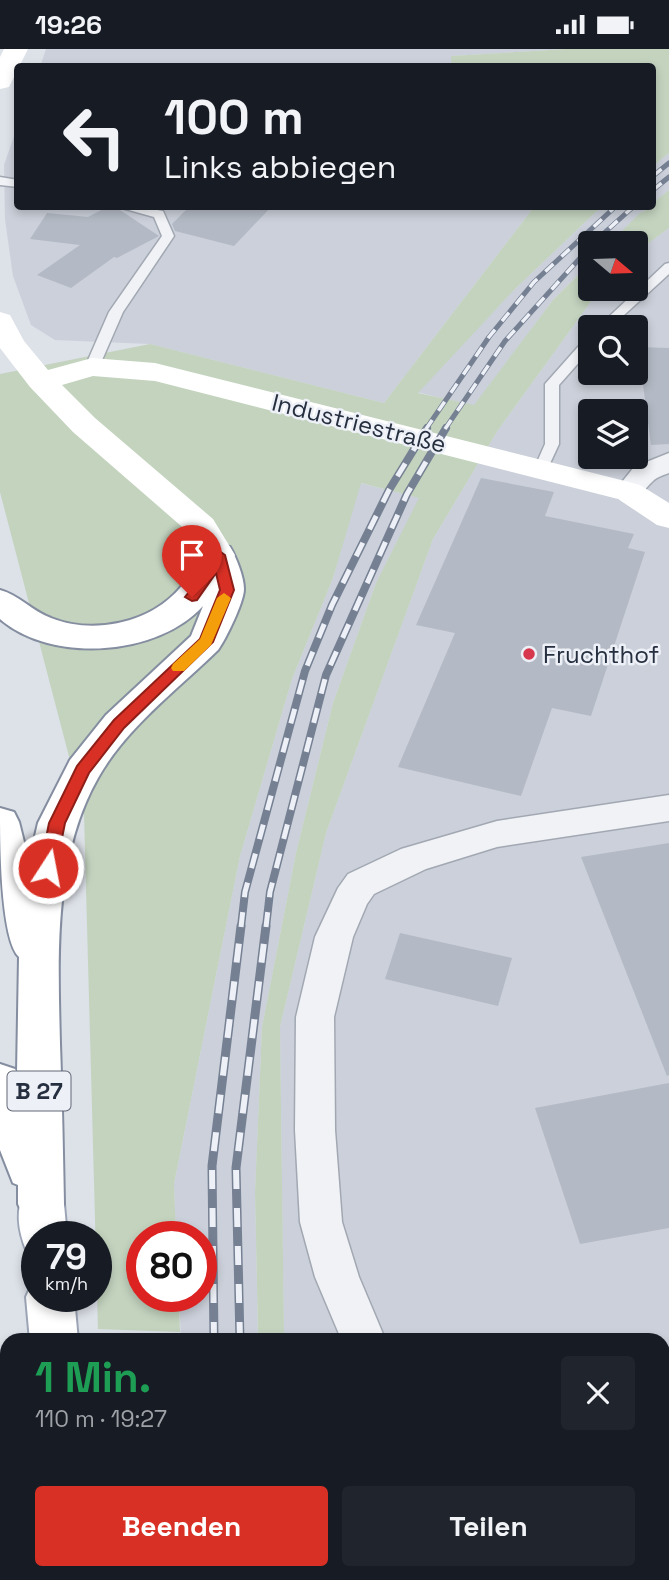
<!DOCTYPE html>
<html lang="de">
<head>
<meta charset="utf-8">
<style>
  body { margin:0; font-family:"Space Grotesk",sans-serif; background:#20242c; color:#f1f3f6; height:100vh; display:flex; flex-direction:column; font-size:26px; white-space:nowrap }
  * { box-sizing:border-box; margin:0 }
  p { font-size:23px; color:#9ea1a6 }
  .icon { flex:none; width:38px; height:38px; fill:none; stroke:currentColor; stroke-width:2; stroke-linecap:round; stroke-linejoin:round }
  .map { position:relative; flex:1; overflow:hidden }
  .details { position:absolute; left:0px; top:1284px; width:670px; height:247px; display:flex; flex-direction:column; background:#171b24; border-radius:21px 21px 0 0; box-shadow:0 4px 10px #0003 }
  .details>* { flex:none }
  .hud { position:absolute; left:14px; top:14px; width:642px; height:147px; border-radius:7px; box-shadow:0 4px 10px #0003; background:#171b24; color:#f1f3f6; overflow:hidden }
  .needle { width:46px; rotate:109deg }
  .controls { position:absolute; left:578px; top:182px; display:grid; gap:14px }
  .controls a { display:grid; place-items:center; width:70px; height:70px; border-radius:7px; background:#171b24; box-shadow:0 4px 10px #0003; font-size:35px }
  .speed { position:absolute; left:21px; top:1172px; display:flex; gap:14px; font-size:35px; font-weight:700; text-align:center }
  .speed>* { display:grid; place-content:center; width:91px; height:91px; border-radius:50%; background:#171b24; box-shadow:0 4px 10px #0003; line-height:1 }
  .speed small { font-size:18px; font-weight:400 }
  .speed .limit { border:10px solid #d22; background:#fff; color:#111 }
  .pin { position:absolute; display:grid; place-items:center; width:60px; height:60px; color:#fff; margin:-72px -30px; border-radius:50% 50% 50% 0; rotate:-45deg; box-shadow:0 0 7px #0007 }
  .pin .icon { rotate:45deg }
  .me { position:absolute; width:77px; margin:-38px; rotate:11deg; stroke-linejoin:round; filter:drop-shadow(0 0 5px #0008) }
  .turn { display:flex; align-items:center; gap:24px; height:147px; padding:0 35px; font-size:32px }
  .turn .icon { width:91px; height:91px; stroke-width:2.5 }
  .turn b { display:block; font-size:49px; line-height:60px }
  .round { display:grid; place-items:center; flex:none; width:74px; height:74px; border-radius:7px; background:#20242c }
  .head { display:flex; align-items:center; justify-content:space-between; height:119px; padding:0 35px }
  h1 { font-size:42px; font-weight:800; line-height:52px; color:#1e9e55 }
  .action { display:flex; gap:14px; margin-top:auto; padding:14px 35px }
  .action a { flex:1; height:80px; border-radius:7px; background:#d93025; color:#fff; font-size:28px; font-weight:800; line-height:80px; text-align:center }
  .action a+a { background:#20242c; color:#f1f3f6 }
  .status { display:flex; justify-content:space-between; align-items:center; height:49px; padding:0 35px; background:#171b24; direction:ltr }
  .status svg { height:19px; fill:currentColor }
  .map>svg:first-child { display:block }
</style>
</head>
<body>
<div class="status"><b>19:26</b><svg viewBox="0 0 49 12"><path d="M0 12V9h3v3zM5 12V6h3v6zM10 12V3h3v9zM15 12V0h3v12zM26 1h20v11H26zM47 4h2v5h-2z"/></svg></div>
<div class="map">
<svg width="669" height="1531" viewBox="0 0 669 1531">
  <rect width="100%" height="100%" fill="#dde1e8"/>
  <!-- built -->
  <g fill="#cbd0da" fill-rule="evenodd">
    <polygon points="46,0 566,0 452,7 452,18 40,18"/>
    <polygon points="17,79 18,158 534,158 384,354 150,295 55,291 31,276 13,227 5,170 4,116"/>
    <polygon points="669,104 669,141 653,154 653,117"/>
    <polygon points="601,158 648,158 610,194 590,194 590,214 553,251 474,357 417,343 515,240"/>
    <path d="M669,179V1531H303L302,1524H663V1292H284L280,978L326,784L433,490L498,381L600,240H635V204ZM590,278H635V324H590ZM590,362H635V408H590Z"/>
    <polygon points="360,434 420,449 376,534 333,654 296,804 262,978 255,1144 258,1291 181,1291 179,1248 201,1248 201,1188 176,1188 174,1135 240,807 292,630 333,529"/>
    <rect x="195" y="1524" width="76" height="7"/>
  </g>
  <!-- green -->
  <g fill="#c3d3be">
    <polygon points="566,0 669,0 669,104 653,117 653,18 452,17 451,7"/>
    <polygon points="669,141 669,179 635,204 635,194 610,194 640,164 653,158 653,154"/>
    <polygon points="534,158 601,158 515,240 418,344 474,356 553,251 590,214 590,240 600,240 498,381 433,490 326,784 280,978 284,1285 258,1285 255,1144 262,978 296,804 333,654 376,534 419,449 361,434 333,529 292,630 240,807 174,1135 176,1188 142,1188 142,1248 179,1248 180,1283 98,1280 84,765 0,443 0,325 150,295 384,354"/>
  </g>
  <!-- building -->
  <g fill="#b4bac5">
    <polygon points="189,158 271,158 234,197 175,182 172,175"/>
    <polygon points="105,159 120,161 159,187 117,209 114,208 71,239 37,226 80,196 30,190 47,164 88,168"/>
    <polygon points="638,298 669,299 669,395 651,396"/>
    <polygon points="481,429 554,443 545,467 634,485 628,499 645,503 591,667 552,659 521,747 398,718 455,584 416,576"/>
    <polygon points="669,794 669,1026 667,1027 581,808"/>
    <polygon points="400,884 512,909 498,957 385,930"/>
    <polygon points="669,1034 669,1179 580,1195 535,1059"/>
  </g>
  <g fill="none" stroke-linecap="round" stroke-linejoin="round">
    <!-- lane casing -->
    <g stroke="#a2a8b2" stroke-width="3">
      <g id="lane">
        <polygon points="0,128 18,131 18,138 0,136"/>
        <polygon points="118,158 140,158 163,162 174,187 123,263 99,318 92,322 85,318 109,263 162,187 154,168"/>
        <polygon points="669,214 669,225 611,278 598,278 665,215"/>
        <polygon points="590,289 590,301 559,336 559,395 546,423 536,423 534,420 545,395 545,335 585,290"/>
      </g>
    </g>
    <!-- street casing -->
    <g stroke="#a2a8b2" stroke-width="3">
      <g id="street">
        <path d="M669,404V424C664,426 657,428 653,432C640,444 639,455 619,449L614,443L634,418Z"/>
        <polygon points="669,746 669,772 497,798 426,820 374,845 367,855 353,888 334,968 335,1081 342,1173 359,1228 386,1292 342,1292 315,1228 300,1173 295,1081 296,968 315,888 338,839 348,825 401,800 497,772"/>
        <polygon points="436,1524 484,1524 487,1531 439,1531"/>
      </g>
    </g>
    <!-- primary casing -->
    <g stroke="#9ca5b5" stroke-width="4">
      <g id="primary">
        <path d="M41,1135L57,1141L64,1155L67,1188H37V1206L27,1203C18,1182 15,1161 25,1141Z"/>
        <polygon points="37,1231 37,1248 74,1248 78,1292 30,1292 26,1248 33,1232"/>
        <polygon points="52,1524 106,1524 107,1531 53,1531"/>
      </g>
    </g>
    <!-- highway casing -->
    <g stroke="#848ea0" stroke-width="4">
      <path id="highway" d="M218,495L230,498C236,508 244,528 244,540C244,553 226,590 218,601C177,641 126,679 98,729C53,808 58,907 60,995C62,1048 63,1102 64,1155L57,1169L41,1175L25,1169L18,1155V1136L13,1134L0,1101V1015L15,1020L17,1024L19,908C0,890 0,790 0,759L14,763L19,773L29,813L38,774L70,711L106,666L191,587L203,557C158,607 52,615 0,570V541C19,546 32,562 51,569C94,586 150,574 180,539C191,527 197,512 206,498Z"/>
    </g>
    <!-- lane -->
    <use href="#lane" fill="#f0f2f6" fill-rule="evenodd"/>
    <!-- street -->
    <use href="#street" fill="#f0f2f6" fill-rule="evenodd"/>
    <!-- secondary -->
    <g fill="#fff" fill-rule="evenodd">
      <polygon points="4,0 28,0 9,38 0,40 0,8"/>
      <polygon points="0,263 10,266 24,292 48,321 92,309 155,314 629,433 640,436 669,454 669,479 657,476 618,450 155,332 93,327 62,336 95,369 213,470 235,506 230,514 218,517 206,514 188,483 73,383 30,338 0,299"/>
    </g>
    <!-- primary -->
    <use href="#primary" fill="#fff" fill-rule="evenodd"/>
    <!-- highway -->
    <use href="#highway" fill="#fff" fill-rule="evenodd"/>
    <!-- rail-far2 casing -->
    <g stroke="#768093" stroke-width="5">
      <g id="rail-far2">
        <polyline points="653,127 669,114"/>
        <polyline points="653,141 669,128"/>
        <polyline points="593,194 633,158"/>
        <polyline points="426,380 489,288 534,233 615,158"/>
        <polyline points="445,380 505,292 590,198"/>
      </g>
    </g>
    <!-- rail-far1 casing -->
    <g stroke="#768093" stroke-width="8">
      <g id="rail-far1">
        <polyline points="241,878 245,843 305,622 332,556 389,441 427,379"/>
        <polyline points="266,878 270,843 326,626 407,445 446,379"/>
      </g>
    </g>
    <!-- rail casing -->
    <g stroke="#768093" stroke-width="9">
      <g id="rail">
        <polyline points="214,1292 212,1117 241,877"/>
        <polyline points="240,1292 236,1119 266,877"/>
        <polyline points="220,1524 220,1531"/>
        <polyline points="250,1524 250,1531"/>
      </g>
    </g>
    <!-- rail-far2 -->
    <use href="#rail-far2" stroke="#edf0f6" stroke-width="3.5" stroke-dasharray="11" stroke-linecap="butt"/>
    <!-- rail-far1 -->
    <use href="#rail-far1" stroke="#edf0f6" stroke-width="5" stroke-dasharray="15" stroke-linecap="butt"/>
    <!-- rail -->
    <use href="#rail" stroke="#edf0f6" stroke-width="6" stroke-dasharray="19" stroke-linecap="butt"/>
  </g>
  <!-- route -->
  <polygon fill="#d93025" stroke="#8d1f18" stroke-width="2" points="218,501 225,506 234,541 213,593 124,679 89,724 65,774 56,819 54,823 42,823 40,819 49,774 77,717 114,671 200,590 220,541 216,524 197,551 192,552 185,548 197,533 213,502"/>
  <!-- slow -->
  <polygon fill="#f59e0b" points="224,544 231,549 211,596 184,622 173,622 171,619 173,615 200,590 217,549"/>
  <!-- markers -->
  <circle fill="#d8384d" stroke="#edf0f6" stroke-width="2.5" cx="529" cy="605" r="7"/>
  <g text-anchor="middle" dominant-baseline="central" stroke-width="5" stroke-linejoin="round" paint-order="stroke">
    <!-- shield labels -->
    <rect fill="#edf0f6" stroke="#626977" stroke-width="2" x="7.5" y="1022.5" width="63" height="39" rx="5"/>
    <g font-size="23" font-weight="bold" fill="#262f40">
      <text x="39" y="1042">B 27</text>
    </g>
    <!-- street labels -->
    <g font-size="24" fill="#262f40" stroke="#edf0f6">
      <text transform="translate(359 374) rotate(14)">Industriestraße</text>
    </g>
    <!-- poi labels -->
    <g font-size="24" fill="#262f40" stroke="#edf0f6" text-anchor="start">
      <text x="543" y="605">Fruchthof</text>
    </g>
  </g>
</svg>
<div class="controls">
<a><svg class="needle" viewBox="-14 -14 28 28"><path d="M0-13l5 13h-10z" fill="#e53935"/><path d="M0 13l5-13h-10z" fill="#9ea1a6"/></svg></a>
<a><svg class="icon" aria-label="search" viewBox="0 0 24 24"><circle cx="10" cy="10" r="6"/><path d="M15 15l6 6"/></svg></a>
<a><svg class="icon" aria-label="layers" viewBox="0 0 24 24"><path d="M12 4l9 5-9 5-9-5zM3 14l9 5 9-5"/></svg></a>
</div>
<div class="speed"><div>79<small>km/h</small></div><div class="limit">80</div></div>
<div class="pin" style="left:192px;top:548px;background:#d93025"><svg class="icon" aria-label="arrive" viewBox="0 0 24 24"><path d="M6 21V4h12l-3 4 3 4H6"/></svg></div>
<svg class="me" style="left:48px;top:819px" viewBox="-20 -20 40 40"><circle r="17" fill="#d93025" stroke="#fff" stroke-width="3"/><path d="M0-11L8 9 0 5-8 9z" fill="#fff"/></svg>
<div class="hud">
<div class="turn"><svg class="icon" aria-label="left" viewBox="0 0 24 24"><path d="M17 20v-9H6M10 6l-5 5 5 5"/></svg><div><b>100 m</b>Links abbiegen</div></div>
</div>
<section class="details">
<div class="head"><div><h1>1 Min.</h1><p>110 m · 19:27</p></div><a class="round"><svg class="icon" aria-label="close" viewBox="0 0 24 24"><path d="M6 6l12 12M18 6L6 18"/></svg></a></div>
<div class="action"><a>Beenden</a><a>Teilen</a></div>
</section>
</div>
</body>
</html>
